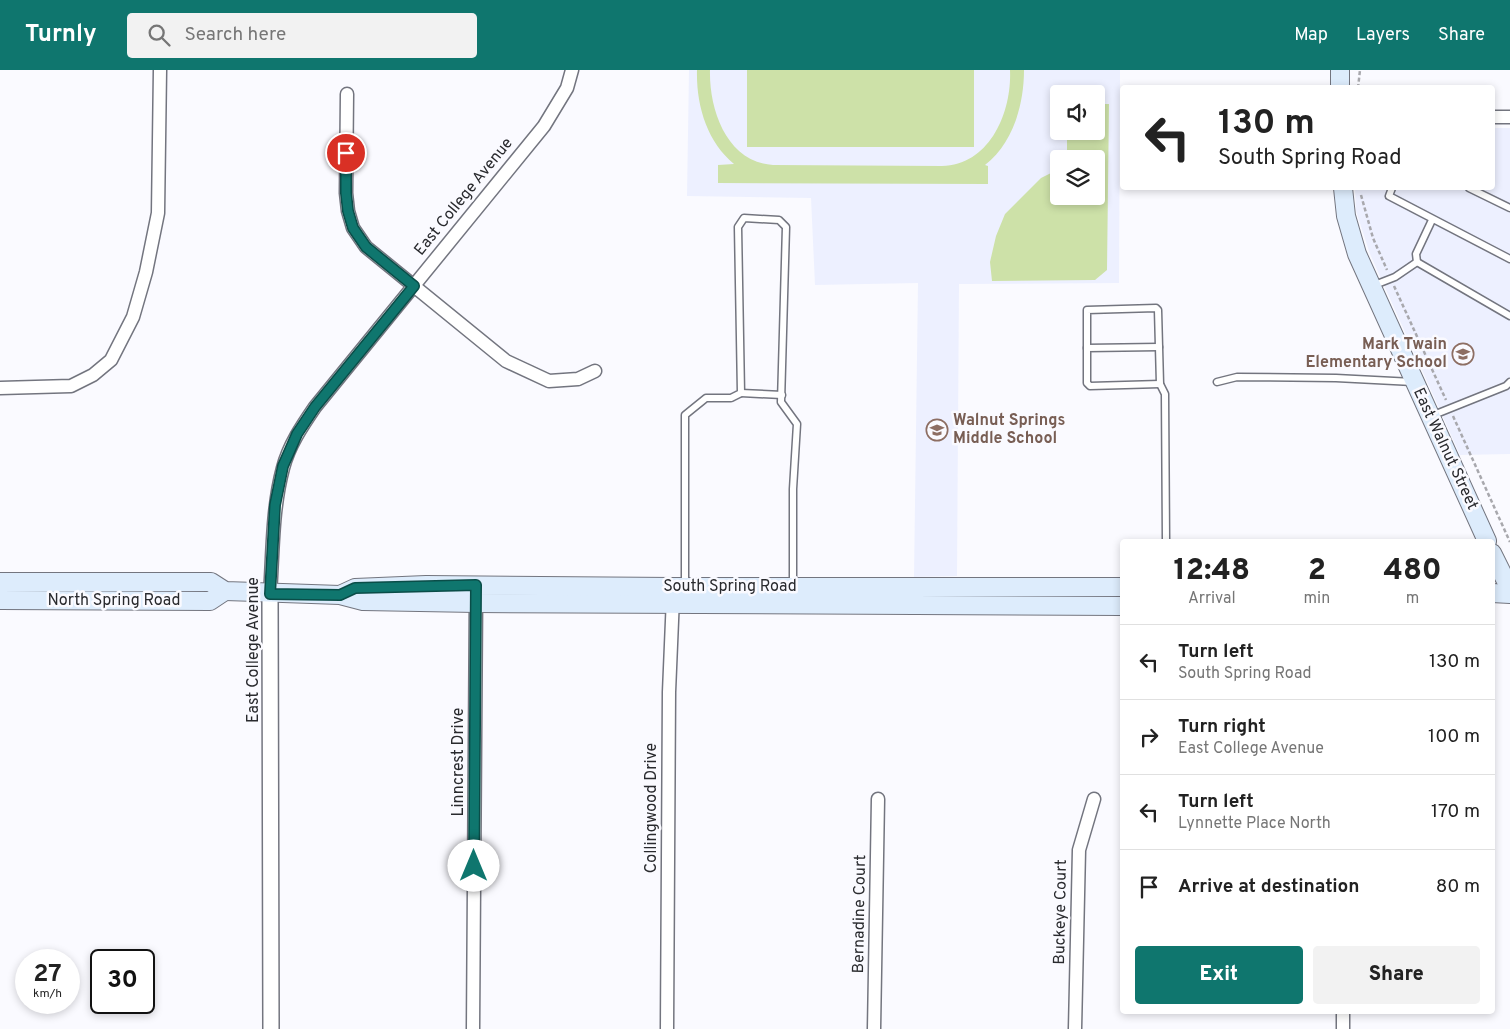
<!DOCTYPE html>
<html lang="en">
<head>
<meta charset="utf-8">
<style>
  body { margin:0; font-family:Overpass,sans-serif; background:#f2f2f2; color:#222; height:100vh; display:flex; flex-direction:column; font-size:19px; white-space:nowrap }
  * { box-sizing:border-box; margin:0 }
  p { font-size:16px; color:#767676 }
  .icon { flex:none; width:28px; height:28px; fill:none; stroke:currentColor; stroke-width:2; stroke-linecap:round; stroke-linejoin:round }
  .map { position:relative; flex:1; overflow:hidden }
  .panel { position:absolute; left:1120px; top:469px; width:375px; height:475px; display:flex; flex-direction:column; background:#fff; border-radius:5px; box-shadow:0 2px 8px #0003 }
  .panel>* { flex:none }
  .banner { position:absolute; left:1120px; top:15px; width:375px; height:105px; border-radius:5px; box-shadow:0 2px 8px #0003; background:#fff; color:#222; overflow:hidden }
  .fabs { position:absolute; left:1050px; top:15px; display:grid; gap:10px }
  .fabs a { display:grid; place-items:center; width:55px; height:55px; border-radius:5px; background:#fff; box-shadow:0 2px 8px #0003; font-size:25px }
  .speed { position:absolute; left:15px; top:879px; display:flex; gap:10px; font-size:25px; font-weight:700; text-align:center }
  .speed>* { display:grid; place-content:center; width:65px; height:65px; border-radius:50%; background:#fff; box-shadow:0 2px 8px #0003; line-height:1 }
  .speed small { font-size:12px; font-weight:400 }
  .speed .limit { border:2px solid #111; border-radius:8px; background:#fff; color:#111 }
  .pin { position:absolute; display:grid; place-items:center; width:42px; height:42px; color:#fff; margin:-21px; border:2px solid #fff; border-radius:50%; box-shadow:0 1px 5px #0007 }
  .me { position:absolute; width:55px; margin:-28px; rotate:0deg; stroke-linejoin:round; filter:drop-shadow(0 0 4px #0008) }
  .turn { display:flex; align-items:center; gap:18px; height:105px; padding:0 15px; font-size:22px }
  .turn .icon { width:65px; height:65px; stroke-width:2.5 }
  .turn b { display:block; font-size:35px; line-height:42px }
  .eta { display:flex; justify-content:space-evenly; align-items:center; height:85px; text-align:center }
  .eta b { font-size:30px; font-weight:800; line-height:35px }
  .primary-button { display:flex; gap:10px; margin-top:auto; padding:10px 15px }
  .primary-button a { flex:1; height:58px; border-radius:5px; background:#0f766e; color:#fff; font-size:20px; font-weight:800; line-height:58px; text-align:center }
  .primary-button a+a { background:#f2f2f2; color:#222 }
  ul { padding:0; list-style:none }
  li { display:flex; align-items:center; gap:15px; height:75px; padding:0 15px; border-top:1px solid #e0e0e0 }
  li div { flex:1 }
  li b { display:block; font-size:19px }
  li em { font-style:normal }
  header { display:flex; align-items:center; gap:30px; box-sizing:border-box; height:70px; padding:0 25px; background:#0f766e; color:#fff }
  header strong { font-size:24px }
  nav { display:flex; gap:28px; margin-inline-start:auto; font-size:18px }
  .search { width:350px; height:45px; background:#f2f2f2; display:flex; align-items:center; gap:12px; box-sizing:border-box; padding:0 18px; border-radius:5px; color:#767676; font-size:19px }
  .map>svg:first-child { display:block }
</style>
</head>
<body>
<header>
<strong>Turnly</strong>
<div class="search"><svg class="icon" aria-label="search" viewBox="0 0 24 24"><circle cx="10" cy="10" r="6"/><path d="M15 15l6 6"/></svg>Search here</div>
<nav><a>Map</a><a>Layers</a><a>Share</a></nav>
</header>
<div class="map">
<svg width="1510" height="959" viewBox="0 0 1510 959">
  <rect width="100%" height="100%" fill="#fafaff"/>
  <!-- built -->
  <g fill="#edf0ff" fill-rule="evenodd">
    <path d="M689,0H1120L1119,213L959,214L957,506L914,507L918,213L815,215L811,128L687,126ZM1059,24H1096V61H1059ZM1059,89H1096V126H1059Z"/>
    <polygon points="1493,58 1510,58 1510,384 1460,385 1370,184 1356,141 1355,118 1492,118"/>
  </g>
  <!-- green -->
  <g fill="#cde1a8">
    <path d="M697,0H710C709,40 727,92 773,95L942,96C990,95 1012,42 1010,0H1024C1024,35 1013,73 985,95L988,96V114L718,113V95L734,94C707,72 696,35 697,0Z"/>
    <rect x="747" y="0" width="227" height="77"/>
    <polygon points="1096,34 1109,34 1107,200 1095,210 992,211 990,192 996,166 1005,144 1041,108 1059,99 1059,126 1096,126 1096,89 1067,89 1067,61 1096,61"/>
  </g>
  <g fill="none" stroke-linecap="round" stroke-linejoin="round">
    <!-- service casing -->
    <g stroke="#73757f" stroke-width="9">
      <g id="service">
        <polyline points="1392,118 1389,126 1510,189"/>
        <polyline points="1469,118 1510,138"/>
        <polyline points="1417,192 1416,184 1432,150"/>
        <polyline points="1372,216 1395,207 1417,192 1510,246"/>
        <polyline points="1159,277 1087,278 1087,313 1090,316 1160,314"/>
        <polyline points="1087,278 1087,240 1156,238 1158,240 1160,314 1165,324 1166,471"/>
        <polyline points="1217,312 1237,307 1336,308 1413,312"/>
        <polyline points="741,323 782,325"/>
        <polyline points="1431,346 1506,316 1510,312"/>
        <polyline points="685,516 685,345 706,328 731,328 741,323 738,157 744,148 779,150 786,157 781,332 797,354 793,419 793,515"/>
      </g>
    </g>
    <!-- minor casing -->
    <g stroke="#73757f" stroke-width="15">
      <g id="minor">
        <polyline points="347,24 346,123 348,141 353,158 366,177 506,291 549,311 578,309 595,301"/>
        <polyline points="1492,47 1510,47"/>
        <polyline points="0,318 71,316 93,305 111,290 133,247 146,202 158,143 160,0"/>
        <path d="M270,524C273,482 272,439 283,398C289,375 302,356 315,337L544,56L567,18L572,0"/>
        <polyline points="473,959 476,527"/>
        <polyline points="667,959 669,622 673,527"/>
        <polyline points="874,959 878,729"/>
        <polyline points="1075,959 1079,780 1094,729"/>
        <polyline points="1343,959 1343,941"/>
      </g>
    </g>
    <!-- tertiary casing -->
    <g stroke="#73757f" stroke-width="18">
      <polyline id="tertiary" points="270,524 271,959"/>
    </g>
    <!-- secondary casing -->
    <g stroke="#73757f" stroke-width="20">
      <g id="secondary">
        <polyline points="1340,18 1340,0"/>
        <polyline points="1343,118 1346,146 1357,184 1487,471"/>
        <polyline points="1492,483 1510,519"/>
        <polyline points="0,512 211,512 225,521 340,525 363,531 476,533 1122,536"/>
        <polyline points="1492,523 1510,524"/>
        <polyline points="342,524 355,518 426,515 674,517 1122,517"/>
        <polyline points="0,530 210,531 225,521"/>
      </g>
    </g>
    <!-- path -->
    <g stroke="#a8a8ad" stroke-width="2.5" stroke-dasharray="4 2.5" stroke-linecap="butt">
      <polyline points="1358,18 1360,0"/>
      <polyline points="1361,125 1373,168 1387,200"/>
      <polyline points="1394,216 1446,330"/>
      <polyline points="1453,346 1510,472"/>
    </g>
    <!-- service -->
    <use href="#service" stroke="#fff" stroke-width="6"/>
    <!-- minor -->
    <use href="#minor" stroke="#fff" stroke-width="12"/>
    <!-- tertiary -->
    <use href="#tertiary" stroke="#fff" stroke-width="15"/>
    <!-- secondary -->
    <use href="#secondary" stroke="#ddecfc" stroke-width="18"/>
  </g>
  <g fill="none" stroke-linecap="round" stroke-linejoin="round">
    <!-- route casing -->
    <g stroke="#0a4d48" stroke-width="12">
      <polyline id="route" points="346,83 346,123 348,141 353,158 366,177 414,216 315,337 297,364 283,396 275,435 270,524 340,525 355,518 476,515 474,796"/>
    </g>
    <!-- route -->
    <use href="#route" stroke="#0f766e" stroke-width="9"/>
  </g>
  <!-- icons -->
  <defs>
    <g id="school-ring" transform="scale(1.125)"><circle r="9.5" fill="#fafaff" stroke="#8d6e63" stroke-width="1.5"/><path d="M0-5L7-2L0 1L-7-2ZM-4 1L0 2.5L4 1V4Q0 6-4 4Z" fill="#8d6e63"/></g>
  </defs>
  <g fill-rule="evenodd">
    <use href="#school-ring" x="1463" y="284"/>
    <use href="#school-ring" x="937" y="360"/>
  </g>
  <g text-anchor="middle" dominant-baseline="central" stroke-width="5" stroke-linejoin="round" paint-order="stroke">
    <!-- street labels -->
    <g font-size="16" fill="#292a2e" stroke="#fafaff">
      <text transform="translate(464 127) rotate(-51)">East College Avenue</text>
      <text transform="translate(1445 379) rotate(65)">East Walnut Street</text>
      <text x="730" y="517">South Spring Road</text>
      <text x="114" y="531">North Spring Road</text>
      <text transform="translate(254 580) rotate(-90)">East College Avenue</text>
      <text transform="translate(459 692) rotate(-90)">Linncrest Drive</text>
      <text transform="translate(652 738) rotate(-90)">Collingwood Drive</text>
      <text transform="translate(1061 842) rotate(-89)">Buckeye Court</text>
      <text transform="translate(860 844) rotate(-89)">Bernadine Court</text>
    </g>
    <!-- education labels -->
    <g font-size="16" font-weight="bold" fill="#785e54" stroke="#fafaff" text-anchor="end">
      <text x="1447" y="275">Mark Twain<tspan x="1447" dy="18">Elementary School</tspan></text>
      <text x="953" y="351" text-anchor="start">Walnut Springs<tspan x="953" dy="18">Middle School</tspan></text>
    </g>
  </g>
</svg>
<div class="fabs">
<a><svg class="icon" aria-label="sound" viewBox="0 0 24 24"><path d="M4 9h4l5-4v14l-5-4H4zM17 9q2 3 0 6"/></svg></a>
<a><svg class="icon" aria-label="layers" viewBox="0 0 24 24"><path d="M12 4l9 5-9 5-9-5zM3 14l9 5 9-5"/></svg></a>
</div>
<div class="speed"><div>27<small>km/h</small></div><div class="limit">30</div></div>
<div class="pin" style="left:346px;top:83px;background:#d93025"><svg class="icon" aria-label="arrive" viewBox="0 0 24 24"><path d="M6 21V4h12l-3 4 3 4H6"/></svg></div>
<svg class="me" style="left:474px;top:796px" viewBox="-20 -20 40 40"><circle r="19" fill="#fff"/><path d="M0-13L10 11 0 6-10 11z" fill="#0f766e"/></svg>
<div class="banner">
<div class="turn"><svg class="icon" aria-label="left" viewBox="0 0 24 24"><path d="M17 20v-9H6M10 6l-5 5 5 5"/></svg><div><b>130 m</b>South Spring Road</div></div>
</div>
<section class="panel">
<div class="eta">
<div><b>12:48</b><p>Arrival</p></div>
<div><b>2</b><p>min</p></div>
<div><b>480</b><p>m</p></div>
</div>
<ul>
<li><svg class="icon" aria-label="left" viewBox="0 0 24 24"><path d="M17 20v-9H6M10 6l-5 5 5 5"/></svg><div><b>Turn left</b><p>South Spring Road</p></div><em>130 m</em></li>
<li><svg class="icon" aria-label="right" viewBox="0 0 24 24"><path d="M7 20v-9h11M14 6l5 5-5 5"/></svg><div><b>Turn right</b><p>East College Avenue</p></div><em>100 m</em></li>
<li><svg class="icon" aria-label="left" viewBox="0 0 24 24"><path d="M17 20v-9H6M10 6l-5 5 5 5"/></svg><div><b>Turn left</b><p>Lynnette Place North</p></div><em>170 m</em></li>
<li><svg class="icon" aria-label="arrive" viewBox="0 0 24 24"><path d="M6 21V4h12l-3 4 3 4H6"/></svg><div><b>Arrive at destination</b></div><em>80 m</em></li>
</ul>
<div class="primary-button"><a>Exit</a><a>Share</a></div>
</section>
</div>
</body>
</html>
